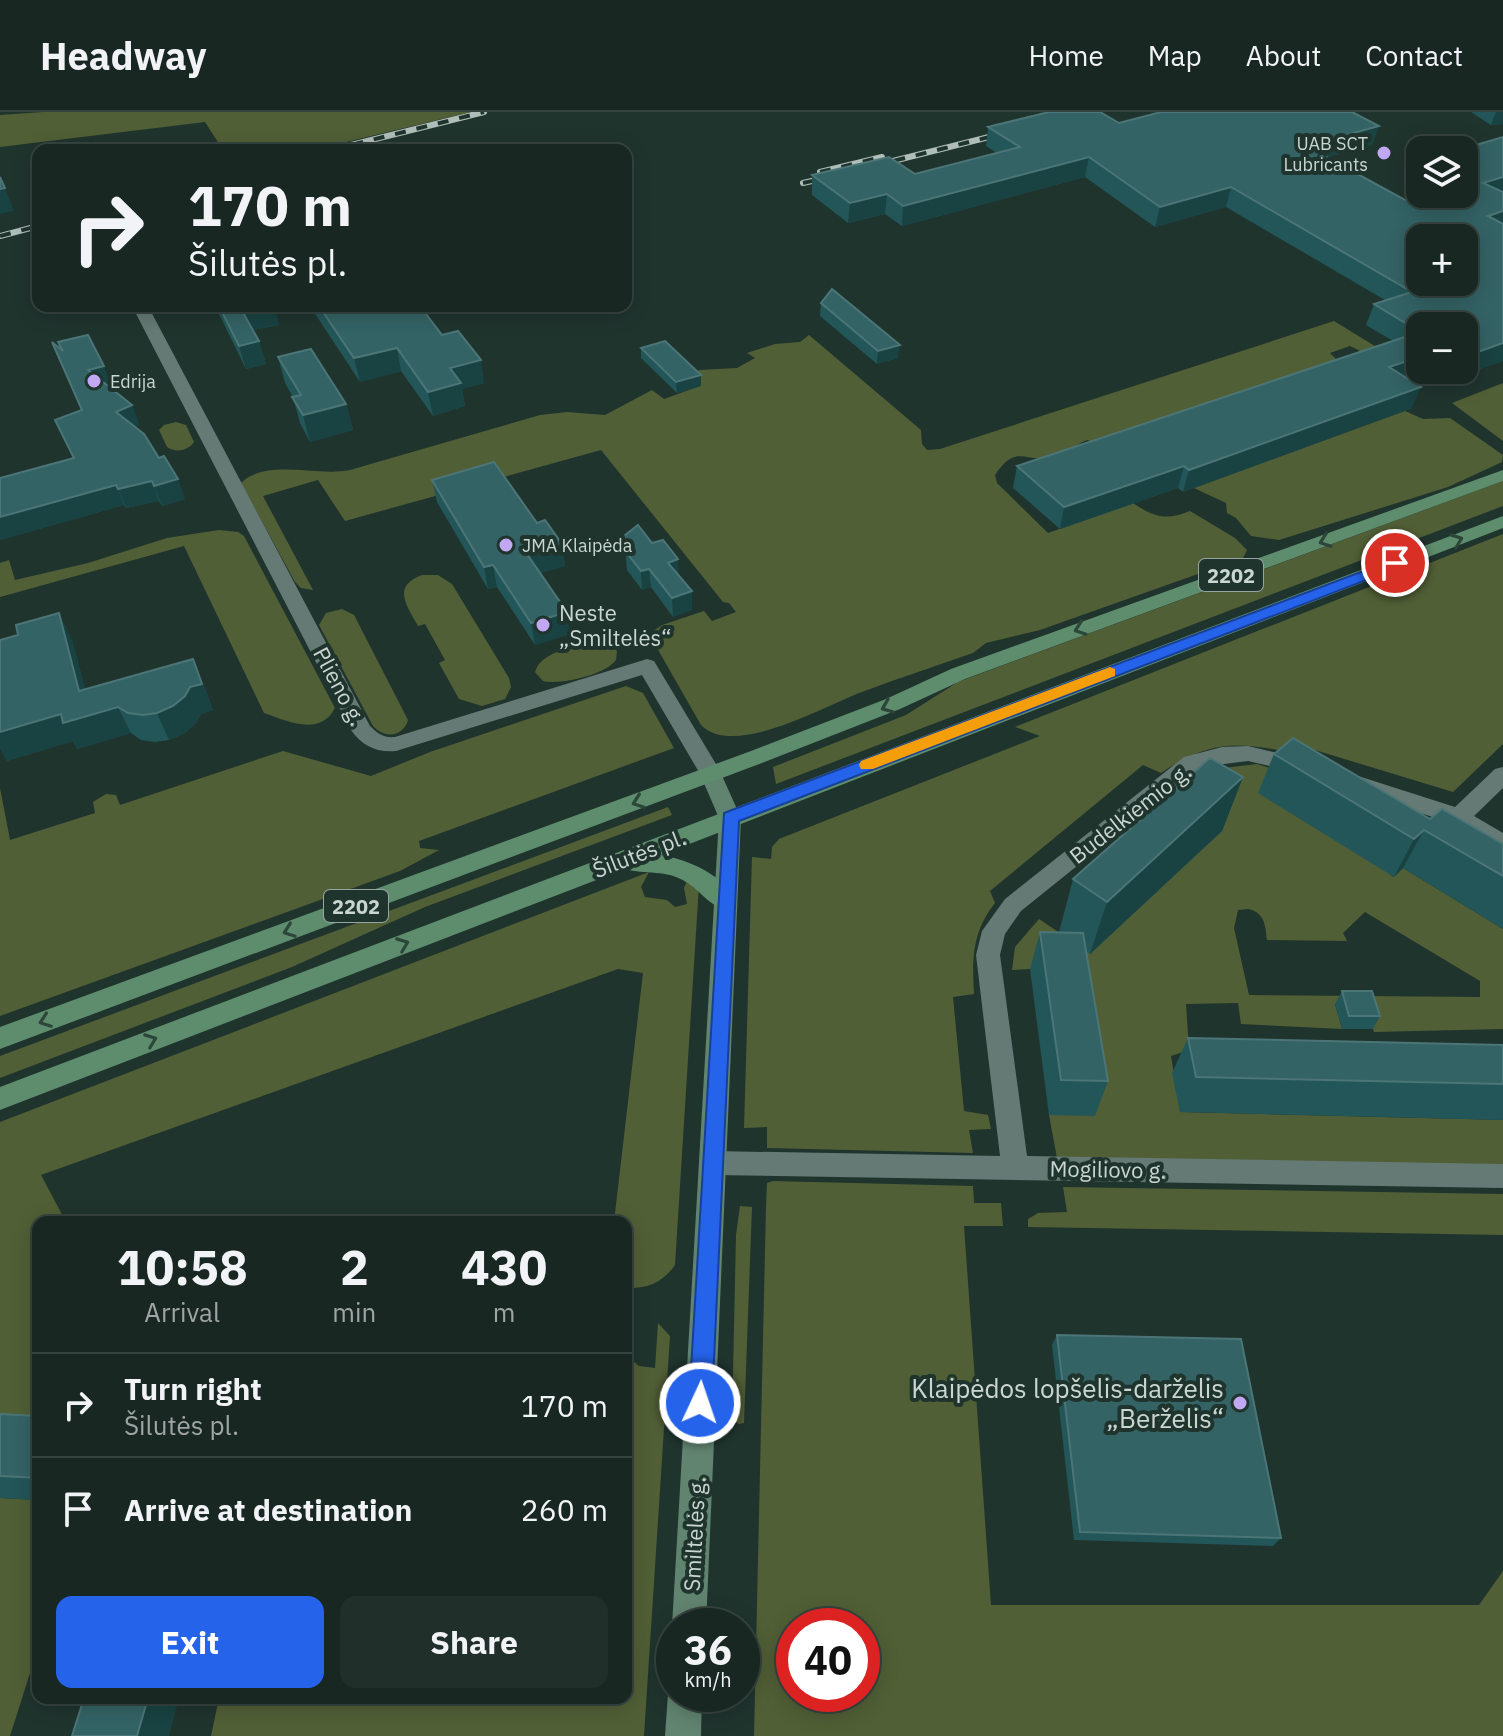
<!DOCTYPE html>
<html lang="en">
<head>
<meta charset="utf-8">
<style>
  body { margin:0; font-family:"IBM Plex Sans",sans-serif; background:#212f2a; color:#f1f3f6; height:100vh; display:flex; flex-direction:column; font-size:30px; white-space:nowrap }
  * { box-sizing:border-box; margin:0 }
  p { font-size:26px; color:#9fa5a5 }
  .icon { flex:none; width:44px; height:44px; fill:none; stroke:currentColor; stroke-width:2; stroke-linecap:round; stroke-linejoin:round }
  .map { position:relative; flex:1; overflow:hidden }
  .panel { position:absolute; left:32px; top:1104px; width:600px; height:488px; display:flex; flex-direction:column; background:#182722; border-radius:16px; box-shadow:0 4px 20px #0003,0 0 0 2px #364440 }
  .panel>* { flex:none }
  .top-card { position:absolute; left:32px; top:32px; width:600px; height:168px; border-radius:16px; box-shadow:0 4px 20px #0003,0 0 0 2px #364440; background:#182722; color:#f1f3f6; overflow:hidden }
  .controls { position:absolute; left:1406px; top:24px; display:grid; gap:16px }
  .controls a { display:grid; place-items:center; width:72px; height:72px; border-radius:16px; background:#182722; box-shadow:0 4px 20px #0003,0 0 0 2px #364440; font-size:40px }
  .speed { position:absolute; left:656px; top:1496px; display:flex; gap:16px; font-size:40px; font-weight:700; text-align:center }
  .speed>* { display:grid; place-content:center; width:104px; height:104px; border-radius:50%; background:#182722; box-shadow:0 4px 20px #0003,0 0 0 2px #364440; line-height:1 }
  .speed small { font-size:20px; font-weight:400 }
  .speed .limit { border:12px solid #d22; background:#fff; color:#111 }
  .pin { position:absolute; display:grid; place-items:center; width:68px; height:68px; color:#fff; margin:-34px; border:4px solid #fff; border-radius:50%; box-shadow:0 2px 8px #0007 }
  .me { position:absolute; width:88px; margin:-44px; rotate:3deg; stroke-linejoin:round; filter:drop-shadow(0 0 6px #0008) }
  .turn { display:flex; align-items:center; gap:28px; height:168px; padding:0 24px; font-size:36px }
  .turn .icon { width:104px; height:104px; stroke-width:2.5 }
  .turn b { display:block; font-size:56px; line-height:68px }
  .eta { display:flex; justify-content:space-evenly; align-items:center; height:136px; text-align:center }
  .eta b { font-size:48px; font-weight:700; line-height:56px }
  .button { display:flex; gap:16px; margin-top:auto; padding:16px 24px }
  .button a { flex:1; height:92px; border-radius:16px; background:#2563eb; color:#fff; font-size:32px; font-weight:700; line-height:92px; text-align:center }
  .button a+a { background:#212f2a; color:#f1f3f6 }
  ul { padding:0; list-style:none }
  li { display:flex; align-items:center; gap:24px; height:104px; padding:0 24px; border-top:2px solid #364440 }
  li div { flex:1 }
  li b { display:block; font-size:30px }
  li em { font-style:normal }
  header { display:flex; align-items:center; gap:48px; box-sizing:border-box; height:112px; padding:0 40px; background:#182722; border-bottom:2px solid #364440 }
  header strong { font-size:38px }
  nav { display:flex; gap:44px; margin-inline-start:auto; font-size:28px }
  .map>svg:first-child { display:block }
</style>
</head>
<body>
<header>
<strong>Headway</strong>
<nav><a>Home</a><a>Map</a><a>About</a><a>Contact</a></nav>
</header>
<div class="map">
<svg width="1503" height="1624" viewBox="0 0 1503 1624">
  <rect width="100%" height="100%" fill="#20342e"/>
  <!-- green -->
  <g fill="#515f36" fill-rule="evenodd">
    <polygon points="43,0 471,0 313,38 223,38 205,10 0,35 0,3"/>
    <path d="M1334,209L1378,236L1366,242L1350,234L1330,241L1336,247L1330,252L1093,330L1087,328C1076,333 1063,342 1051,345C1023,351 1017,331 995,363L997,371L1048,421L1133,391C1154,405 1165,409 1190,399L1235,426L1247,438L1243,446L1040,518L986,531L973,541C936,554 899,566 862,580C826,593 734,647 701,613L649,522L662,513L704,499L712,509L736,500L729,491L723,490L601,338L345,409L318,368L263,384L313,478L301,476L295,470L241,371C266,346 317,365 350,358L540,303L567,300L605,303L652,278L664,287L700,274L693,266L699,258L737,256L755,246L747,241L775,232L800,230L809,223L921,318L922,332L927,338L940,337Z"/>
    <polygon points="1503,271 1503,329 1452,291"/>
    <polygon points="1405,299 1423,307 1450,306 1503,343 1502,350 1448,375 1279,428 1251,424 1236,406 1227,401 1226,391 1194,376"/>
    <path d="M176,310L186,313L194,330C188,339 175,341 167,335L159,318L164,313Z"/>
    <polygon points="1503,369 1503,394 776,672 773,655 906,603 958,570"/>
    <path d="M219,418L238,420L244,424L335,596C320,625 287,609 264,601L184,434L0,485V451L9,448L15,468L88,451L167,426Z"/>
    <path d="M1503,422V632L1453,680L1305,635L1299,642C1239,630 1213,626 1161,661L1143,653L990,779L995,791C972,820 972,847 974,882L953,885L964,999L988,1003L991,1017L969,1018L973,1041L767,1036V1015L744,1016L752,745L771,747L772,735L779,727L1040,624L1015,615Z"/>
    <path d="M422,463H438L452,472L509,566L511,575L505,587L482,594L459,587L439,551L445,548L425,512L418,514C406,493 392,474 422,463Z"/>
    <path d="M342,497L354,503L408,608C403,625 385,627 373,614L319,513L326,501Z"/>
    <path d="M596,530L609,532L617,539L616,548C605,563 561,573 543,569L535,560C540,540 577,533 596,530Z"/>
    <polygon points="626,574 643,581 674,636 419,729 420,736 439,738 400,759 0,904 0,676 10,728 95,701 93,690 106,682 116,683 120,693 283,639 371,664 430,640"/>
    <path d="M1257,652L1279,659L1393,765L1403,756L1503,817V917L1374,920L1364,892H1335L1342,917L1241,912L1238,891L1186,892L1189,938L1171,944L1180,1000L1503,1008V1053L1057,1046L1049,1003H1095L1030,857L1012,858L1015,835L1039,807L1091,842L1216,657ZM1249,797C1265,802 1265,812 1267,828L1347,829L1343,821L1365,800L1480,869V885L1249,883L1234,816L1238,798Z"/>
    <polygon points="668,695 672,703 425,795 292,855 0,966 0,944"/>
    <path d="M649,760L641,775L645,785L667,788L675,795L687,792L684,776L688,766L699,773L675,1153C663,1170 648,1177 626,1176V1110H614L643,861L618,857L41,1063L66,1110H38V1328L0,1326V1010Z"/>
    <path d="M773,1069L973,1074L974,1091H1001L1003,1114H964L991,1493H1479L1503,1459V1624H754L766,1095L767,1071ZM862,1514V1582H794V1514Z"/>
    <polygon points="1063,1075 1503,1082 1503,1123 1028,1115 1028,1107 1038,1101 1067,1100"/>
    <polygon points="740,1094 752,1095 744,1311 739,1312 732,1308 736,1123"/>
    <polygon points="658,1211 670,1224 644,1624 211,1624 219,1586 626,1586 626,1243 639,1254 655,1256"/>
    <polygon points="0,1386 38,1388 38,1536 10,1624 0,1624"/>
  </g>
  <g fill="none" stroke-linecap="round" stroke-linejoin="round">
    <!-- street -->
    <g fill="#657a74" fill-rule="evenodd">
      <path d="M132,194H148L370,614C378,622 384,626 395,625L647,547L654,549L719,657L722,662L719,667H703L642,563L396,639C377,641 362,634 351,618Z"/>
      <polygon points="1248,634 1312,649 1315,654 1312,659 1304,662 1248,649 1200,655 1021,799 1005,822 1000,843 1027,1044 1503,1052 1503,1076 713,1063 703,1060 699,1051 703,1042 713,1039 1000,1044 976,843 982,819 1005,787 1184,645 1222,635"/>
      <polygon points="1503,655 1503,676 1474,704 1503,721 1503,740 1451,711 1350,678 1347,672 1350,666 1358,664 1455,695 1495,657"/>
    </g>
    <!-- secondary -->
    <g fill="#618470" fill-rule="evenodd">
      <polygon points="711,654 719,657 741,706 706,1514 674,1514 674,1519 672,1514 719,706 700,662 703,657"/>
      <polygon points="674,1569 674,1582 702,1582 701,1624 665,1624 668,1582"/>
    </g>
    <!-- primary -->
    <g fill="#5d8d6c" fill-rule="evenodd">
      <polygon points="1503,358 1503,369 965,567 900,597 767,649 0,937 0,915 751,639 886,587 951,557"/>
      <path d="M1503,404V416L661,743C689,748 722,762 737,789L733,795C714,802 702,779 686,770C666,757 646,763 625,757L0,998V975Z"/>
    </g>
    <!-- rail casing -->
    <g stroke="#b0beb9" stroke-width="6">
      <g id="rail">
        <polyline points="331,38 484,0"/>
        <polyline points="873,54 1009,20"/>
        <polyline points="820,60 882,45"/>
        <polyline points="803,71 834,64"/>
        <polyline points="0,124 38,114"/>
      </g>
    </g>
    <!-- rail -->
    <use href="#rail" stroke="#20342e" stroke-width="4" stroke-dasharray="11" stroke-linecap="butt"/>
  </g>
  <!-- wall -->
  <g fill="#225658">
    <polygon points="1471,0 1503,0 1503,12 1491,13"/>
    <polygon points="1119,11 1379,14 1372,33 1327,45 1405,88 1464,82 1503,25 1503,249 1454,266 1440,258 1464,258 1464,214 1420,258 1408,267 1412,296 1183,380 1178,376 1060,417 1013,376 1017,354 1393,229 1366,213 1374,192 1385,188 1226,95 1155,115 1085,65 902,114 885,102 848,111 812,83 812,63 915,62 997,41 986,34 988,15"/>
    <polygon points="1420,56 1420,70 1416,68"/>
    <polygon points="821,191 898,246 877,252 820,204"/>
    <polygon points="215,194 279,194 274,195 279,213 253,218 259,229 266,252 246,257"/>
    <polygon points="310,194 420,194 442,223 484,271 462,277 465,294 433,304 401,259 360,270"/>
    <polygon points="58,230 111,273 108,274 132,293 139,313 134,315 185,387 162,394 159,389 126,396 124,393 0,428 0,366 73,346 55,308 81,299"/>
    <polygon points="641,236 701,263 701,274 677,281 641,246"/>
    <polygon points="278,245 346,292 353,318 310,330 300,311 293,285 285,271"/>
    <polygon points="432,368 537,411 562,432 565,454 540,461 570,522 535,533 497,475 488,477 437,390"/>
    <polygon points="624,424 679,464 692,479 692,498 673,505 651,475 642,478 627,458"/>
    <polygon points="0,528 72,528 85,577 204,574 213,598 201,602 196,611 185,621 169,628 155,630 141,628 131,621 77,637 73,629 7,649 0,636"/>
    <polygon points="1274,642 1430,707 1503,732 1503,817 1403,756 1394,765 1258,681"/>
    <polygon points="1243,665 1222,719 1090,842 1086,839 1108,969 1095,1004 1049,1003 1030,857 1040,820 1059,820 1073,767"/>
    <polygon points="1342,879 1380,904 1373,917 1342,917 1335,892"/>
    <polygon points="1188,926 1503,933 1503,1008 1180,1000 1172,961"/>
    <polygon points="1057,1223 1281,1426 1273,1434 1074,1428 1052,1233"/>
    <polygon points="0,1302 38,1304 38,1388 0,1386"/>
  </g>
  <!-- shaded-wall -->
  <g fill="#194242">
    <polygon points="1496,0 1503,0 1503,12 1491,13"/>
    <polygon points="1379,14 1372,33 1300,53 1306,34"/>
    <polygon points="1089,45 1085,65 902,114 903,94"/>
    <polygon points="1503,65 1503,82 1483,71"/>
    <polygon points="1231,75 1226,95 1155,115 1160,95"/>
    <polygon points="5,76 14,99 0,102 0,77"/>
    <polygon points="887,82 885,102 848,111 850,91"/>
    <polygon points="1503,99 1503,116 1488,104"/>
    <polygon points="254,194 279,194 274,195 279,213 248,219 241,197"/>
    <polygon points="259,229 266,252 246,257 239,234"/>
    <polygon points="1503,231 1503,249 1454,266 1457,258 1464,258 1464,245"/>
    <polygon points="900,233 898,246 877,252 878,239"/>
    <polygon points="397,236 401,259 360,270 354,246"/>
    <polygon points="1420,245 1420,258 1434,258 1381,276 1389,255"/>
    <polygon points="481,248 484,271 462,277 465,294 433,304 428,280 450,256"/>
    <polygon points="104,254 111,273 95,277 88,258"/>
    <polygon points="701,263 701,274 677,281 676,270"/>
    <polygon points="1421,275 1412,296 1183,380 1189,358"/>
    <polygon points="346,292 353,318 310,330 303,303"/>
    <polygon points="132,293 139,313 123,319 116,300"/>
    <polygon points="1184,354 1178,376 1060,417 1064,395"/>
    <polygon points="178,367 185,387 162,394 154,374"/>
    <polygon points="152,369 159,389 126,396 118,377"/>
    <polygon points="116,373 124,393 0,428 0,405"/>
    <polygon points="562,432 565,454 530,464 527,442"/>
    <polygon points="678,447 679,466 668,451"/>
    <polygon points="493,453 497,475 488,477 484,455"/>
    <polygon points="649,457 651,475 642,478 641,459"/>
    <polygon points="692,479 692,498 673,505 672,486"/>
    <polygon points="567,500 570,522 535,533 531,511"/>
    <polygon points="59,501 72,528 92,602 118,595 131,621 77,637 73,629 7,649 0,636 0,620 79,579"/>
    <polygon points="193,547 213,598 201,602 196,611 185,621 169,628 157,601 190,575"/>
    <polygon points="1243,665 1222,719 1090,842 1107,790"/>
    <polygon points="1424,718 1403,756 1394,765 1414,727"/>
    <polygon points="148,1586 179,1586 169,1624 137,1624"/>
  </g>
  <!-- building -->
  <g fill="#346365" stroke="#4b7576" stroke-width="2" fill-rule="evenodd">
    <path d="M1049,0H1100L1119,11L1161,0H1352L1379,14L1306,34L1405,88L1426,82H1464V70H1465L1464,69V38H1459L1503,25V65L1483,71L1503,80V99L1488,104L1503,112V231L1464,245V214H1420V220L1374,192L1412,180L1231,75L1160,95L1089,45L903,94L887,82L850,91L812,63L889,45L915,62L1020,35L988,15ZM1420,126H1464V170H1420Z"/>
    <polygon points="0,65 5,76 0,77"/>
    <polygon points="832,177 900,233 878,239 821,191"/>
    <polygon points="219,194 254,194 241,197 259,229 239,234"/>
    <polygon points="319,194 420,194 442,223 458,219 481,248 450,256 461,271 428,280 397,236 354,246"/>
    <polygon points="1420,220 1420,245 1389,255 1421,275 1189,358 1184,354 1064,395 1017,354"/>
    <polygon points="88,223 104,254 88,258 132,293 116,300 144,322 159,346 164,344 178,367 154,374 152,369 118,377 116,373 0,405 0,366 74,346 55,308 82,298 52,230 63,239 58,230"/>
    <polygon points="665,229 701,263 676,270 641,236"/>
    <polygon points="311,237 346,292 303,303 292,285 301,283 278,245"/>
    <polygon points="494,350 537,411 545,408 562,432 527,442 567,500 531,511 493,453 484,455 432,368"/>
    <polygon points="638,413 652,431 663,428 678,447 668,451 692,479 672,486 649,457 641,459 626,440 634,437 624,424"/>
    <polygon points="59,501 79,579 193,547 202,572 190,575 185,584 173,594 157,601 143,603 128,601 118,595 63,611 61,602 0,620 0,528 18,523 16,513"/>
    <polygon points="1293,626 1430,707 1442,697 1503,732 1503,764 1424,718 1414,727 1274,642"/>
    <polygon points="1210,646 1243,665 1107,790 1073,767"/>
    <polygon points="1040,820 1083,821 1108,969 1061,968"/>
    <polygon points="1342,879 1372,879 1380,904 1349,904"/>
    <polygon points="1188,926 1503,933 1503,972 1196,965"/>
    <polygon points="1057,1223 1241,1227 1281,1426 1080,1420"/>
    <polygon points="0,1302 38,1304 38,1366 0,1364"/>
    <polygon points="84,1586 148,1586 137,1624 72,1624"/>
  </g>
  <!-- one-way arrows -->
  <defs><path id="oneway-chevron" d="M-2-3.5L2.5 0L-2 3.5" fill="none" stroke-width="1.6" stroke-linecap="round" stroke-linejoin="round" transform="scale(2)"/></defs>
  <g stroke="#2c463a">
    <use href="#oneway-chevron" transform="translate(1457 428) rotate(-21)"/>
    <use href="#oneway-chevron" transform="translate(1325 429) rotate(160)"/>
    <use href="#oneway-chevron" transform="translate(1080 517) rotate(160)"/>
    <use href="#oneway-chevron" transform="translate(887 595) rotate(158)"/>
    <use href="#oneway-chevron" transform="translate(638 690) rotate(160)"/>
    <use href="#oneway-chevron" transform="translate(289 819) rotate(160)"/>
    <use href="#oneway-chevron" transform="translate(403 832) rotate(-21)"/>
    <use href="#oneway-chevron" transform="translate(45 909) rotate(160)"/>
    <use href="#oneway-chevron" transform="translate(151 928) rotate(-21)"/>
  </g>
  <!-- route -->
  <polygon fill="#2563eb" stroke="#184099" stroke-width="2" points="1395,447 1403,451 1400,455 739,709 712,1291 709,1300 700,1303 692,1300 689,1291 724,701"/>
  <!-- slow -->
  <polygon fill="#f59e0b" points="1110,555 1115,557 1115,564 873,657 861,657 859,653 861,649"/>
  <!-- markers -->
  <g fill="#c2a8f3" stroke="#20342e" stroke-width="3">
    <circle cx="1384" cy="41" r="8"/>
    <circle cx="94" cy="269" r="8"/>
    <circle cx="506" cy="433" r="8"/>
    <circle cx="543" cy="513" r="8"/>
    <circle cx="1240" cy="1291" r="8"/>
  </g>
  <g text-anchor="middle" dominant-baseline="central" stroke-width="8" stroke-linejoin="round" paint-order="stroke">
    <!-- far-poi labels -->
    <g font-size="18" fill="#cad6d2" stroke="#20342e" text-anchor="start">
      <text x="1368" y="31" text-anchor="end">UAB SCT<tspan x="1368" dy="21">Lubricants</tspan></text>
      <text x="110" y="269">Edrija</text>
      <text x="522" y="433">JMA Klaipėda</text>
    </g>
    <!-- shield labels -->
    <g fill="#20342e" stroke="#97a5a1" stroke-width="2">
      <rect x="1199" y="447" width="64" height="32" rx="6"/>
      <rect x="324" y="778" width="64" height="32" rx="6"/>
    </g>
    <g font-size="20" font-weight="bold" fill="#cad6d2">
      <text x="1231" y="463">2202</text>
      <text x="356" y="794">2202</text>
    </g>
    <!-- poi labels -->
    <g font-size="22" fill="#cad6d2" stroke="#20342e" text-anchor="start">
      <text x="559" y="500">Neste<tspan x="559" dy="25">„Smiltelės“</tspan></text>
    </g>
    <!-- street labels -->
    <g font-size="22" fill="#cad6d2" stroke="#20342e">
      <text transform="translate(340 574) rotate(62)">Plieno g.</text>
      <text transform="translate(1130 701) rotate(-38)">Budelkiemio g.</text>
      <text transform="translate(639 741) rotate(-21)">Šilutės pl.</text>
      <text transform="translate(1108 1057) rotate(1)">Mogiliovo g.</text>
      <text transform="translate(694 1422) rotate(-87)">Smiltelės g.</text>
    </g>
    <!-- near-poi labels -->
    <g font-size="26" fill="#cad6d2" stroke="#20342e" text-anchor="end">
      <text x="1224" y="1276">Klaipėdos lopšelis-darželis<tspan x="1224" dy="30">„Berželis“</tspan></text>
    </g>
  </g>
</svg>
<div class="controls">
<a><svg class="icon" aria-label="layers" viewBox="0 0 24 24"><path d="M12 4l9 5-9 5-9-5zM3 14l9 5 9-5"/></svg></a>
<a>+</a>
<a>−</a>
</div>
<div class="speed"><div>36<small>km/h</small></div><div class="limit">40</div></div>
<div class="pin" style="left:1395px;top:451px;background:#d93025"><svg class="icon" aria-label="arrive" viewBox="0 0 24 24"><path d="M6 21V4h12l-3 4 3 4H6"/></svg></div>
<svg class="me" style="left:700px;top:1291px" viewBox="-20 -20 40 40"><circle r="17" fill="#2563eb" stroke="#fff" stroke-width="3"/><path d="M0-11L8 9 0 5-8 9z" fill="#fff"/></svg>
<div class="top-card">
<div class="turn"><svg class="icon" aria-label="right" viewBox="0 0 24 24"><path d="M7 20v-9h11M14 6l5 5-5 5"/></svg><div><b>170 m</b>Šilutės pl.</div></div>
</div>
<section class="panel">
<div class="eta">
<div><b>10:58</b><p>Arrival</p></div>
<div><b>2</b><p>min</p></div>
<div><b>430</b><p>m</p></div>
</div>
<ul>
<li><svg class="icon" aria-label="right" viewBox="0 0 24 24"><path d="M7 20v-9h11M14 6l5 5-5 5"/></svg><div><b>Turn right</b><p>Šilutės pl.</p></div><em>170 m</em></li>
<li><svg class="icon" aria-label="arrive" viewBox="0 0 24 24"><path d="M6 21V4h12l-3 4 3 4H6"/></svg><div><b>Arrive at destination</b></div><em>260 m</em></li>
</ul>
<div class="button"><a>Exit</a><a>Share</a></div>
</section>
</div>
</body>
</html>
